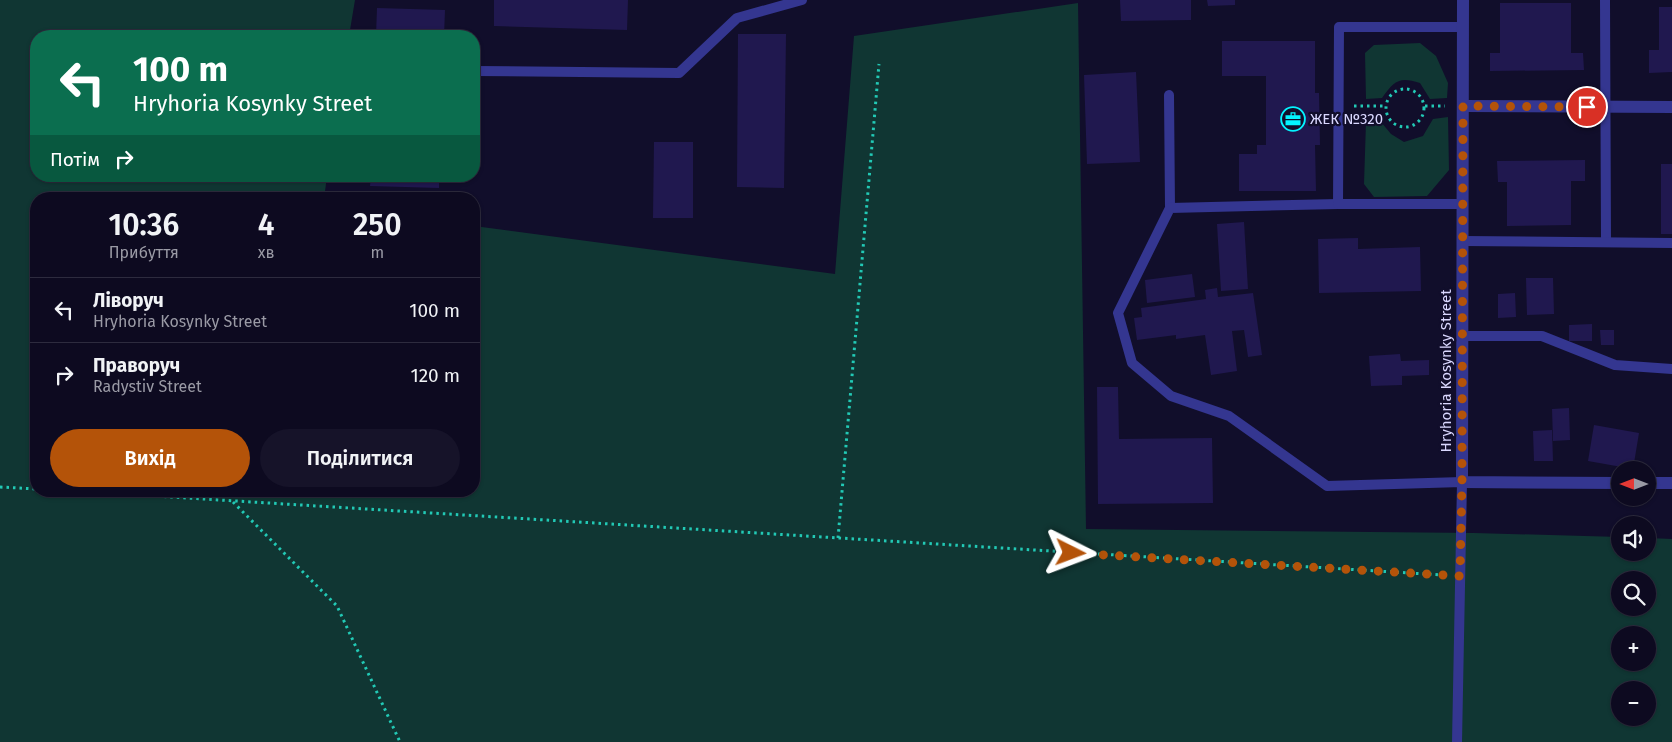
<!DOCTYPE html>
<html lang="uk">
<head>
<meta charset="utf-8">
<style>
  body { margin:0; font-family:"Fira Sans",sans-serif; background:#161329; color:#f1f3f6; height:100vh; display:flex; flex-direction:column; font-size:19px; white-space:nowrap }
  * { box-sizing:border-box; margin:0 }
  p { font-size:16px; color:#9a9aa5 }
  .icon { flex:none; width:28px; height:28px; fill:none; stroke:currentColor; stroke-width:2; stroke-linecap:round; stroke-linejoin:round }
  .map { position:relative; flex:1; overflow:hidden }
  .drawer { position:absolute; left:30px; top:192px; width:450px; height:305px; display:flex; flex-direction:column; background:#0d0a20; border-radius:20px; box-shadow:0 1px 4px #0004,0 0 0 1px #2d2b3e }
  .drawer>* { flex:none }
  .hud { position:absolute; left:30px; top:30px; width:450px; height:152px; border-radius:20px; box-shadow:0 1px 4px #0004,0 0 0 1px #2d2b3e; background:#0b6e4f; color:#fff; overflow:hidden }
  .needle { width:32px; rotate:270deg }
  .fabs { position:absolute; left:1611px; top:461px; display:grid; gap:10px }
  .fabs a { display:grid; place-items:center; width:45px; height:45px; border-radius:50%; background:#0d0a20; box-shadow:0 1px 4px #0004,0 0 0 1px #2d2b3e; font-size:25px }
  .pin { position:absolute; display:grid; place-items:center; width:42px; height:42px; color:#fff; margin:-21px; border:2px solid #fff; border-radius:50%; box-shadow:0 1px 5px #0007 }
  .me { position:absolute; width:55px; margin:-28px; rotate:93deg; stroke-linejoin:round; filter:drop-shadow(0 0 4px #0008) }
  .turn { display:flex; align-items:center; gap:18px; height:105px; padding:0 20px; font-size:22px }
  .turn .icon { width:65px; height:65px; stroke-width:2.5 }
  .turn b { display:block; font-size:35px; line-height:42px }
  .then { display:flex; align-items:center; height:48px; padding:0 20px; background:#0003; gap:10px; font-size:19px }
  .eta { display:flex; justify-content:space-evenly; align-items:center; height:85px; text-align:center }
  .eta b { font-size:30px; font-weight:600; line-height:35px }
  .button { display:flex; gap:10px; margin-top:auto; padding:10px 20px }
  .button a { flex:1; height:58px; border-radius:30px; background:#b45309; color:#fff; font-size:20px; font-weight:600; line-height:58px; text-align:center }
  .button a+a { background:#161329; color:#f1f3f6 }
  ul { padding:0; list-style:none }
  li { display:flex; align-items:center; gap:15px; height:65px; padding:0 20px; border-top:1px solid #2d2b3e }
  li div { flex:1 }
  li b { display:block; font-size:19px }
  li em { font-style:normal }
  .map>svg:first-child { display:block }
</style>
</head>
<body>
<div class="map">
<svg width="1672" height="742" viewBox="0 0 1672 742">
  <rect width="100%" height="100%" fill="#110e2b"/>
  <!-- green -->
  <g fill="#103633" fill-rule="evenodd">
    <path d="M0,0H355L349,36H36V176H327L324,199H36V491H474V226L835,274L854,36L1078,3L1086,529L1474,533L1620,537V552H1648V538L1672,539V742H0ZM1620,580H1648V608H1620ZM1620,635H1648V662H1620ZM1620,690H1648V718H1620Z"/>
    <path d="M1420,43L1436,56L1448,83L1447,98L1430,99L1420,83C1399,76 1394,81 1382,98L1366,99L1365,53L1374,45Z"/>
    <polygon points="1448,117 1449,170 1427,196 1374,197 1364,184 1366,122 1381,122 1391,134 1404,142 1423,136 1433,119"/>
  </g>
  <!-- building -->
  <g fill="#20184f">
    <polygon points="494,0 628,0 627,30 494,26"/>
    <polygon points="1120,0 1191,0 1191,20 1121,21"/>
    <polygon points="1207,0 1235,0 1235,5 1208,6"/>
    <polygon points="1500,3 1571,3 1571,53 1583,53 1584,70 1490,71 1490,53 1500,53"/>
    <polygon points="1659,7 1672,7 1672,72 1649,73 1649,50 1659,50"/>
    <polygon points="377,8 445,10 444,36 376,36"/>
    <polygon points="738,34 786,34 784,188 737,187"/>
    <polygon points="1222,41 1315,41 1315,93 1319,93 1320,145 1315,145 1316,191 1239,191 1239,154 1257,154 1257,145 1266,145 1266,76 1222,76"/>
    <polygon points="1136,72 1140,162 1087,164 1084,75"/>
    <polygon points="654,142 693,142 693,218 653,218"/>
    <polygon points="1585,160 1585,181 1571,181 1571,225 1507,226 1507,182 1498,182 1497,161"/>
    <rect x="1661" y="164" width="11" height="70"/>
    <polygon points="371,176 439,176 439,188 370,186"/>
    <polygon points="1244,222 1248,289 1221,291 1217,224"/>
    <polygon points="1358,238 1358,249 1420,247 1421,291 1319,293 1318,239"/>
    <polygon points="1192,274 1195,297 1147,303 1145,280"/>
    <polygon points="1526,278 1553,278 1554,314 1527,315"/>
    <polygon points="1217,288 1218,297 1253,293 1262,355 1248,357 1244,330 1232,331 1237,371 1211,375 1205,335 1176,339 1176,335 1137,340 1134,318 1142,317 1141,308 1206,299 1205,290"/>
    <polygon points="1515,293 1516,317 1498,318 1498,294"/>
    <polygon points="1592,324 1592,341 1569,341 1569,325"/>
    <polygon points="1600,330 1614,330 1614,345 1601,345"/>
    <polygon points="1400,354 1401,361 1429,360 1429,375 1402,376 1402,385 1371,386 1369,356"/>
    <polygon points="1097,387 1118,387 1119,439 1212,438 1213,503 1098,504"/>
    <polygon points="1569,408 1570,440 1553,441 1552,409"/>
    <polygon points="1594,425 1639,433 1633,469 1588,461"/>
    <polygon points="1552,430 1553,461 1534,461 1533,431"/>
  </g>
  <g fill="none" stroke-linecap="round" stroke-linejoin="round">
    <!-- path -->
    <g stroke="#22c9b5" stroke-width="3" stroke-dasharray="2.5 4" stroke-linecap="butt">
      <circle cx="1405" cy="108" r="19"/>
      <polyline points="1354,106 1386,106"/>
      <polyline points="1425,106 1445,106"/>
      <polyline points="0,487 36,489"/>
      <polyline points="73,491 1442,575"/>
      <polyline points="233,502 337,606 400,742"/>
      <polyline points="838,538 879,64"/>
    </g>
    <!-- lane -->
    <g stroke="#343690" stroke-width="10">
      <polyline points="1605,0 1606,242"/>
      <polyline points="474,71 679,73 737,18 802,0"/>
      <polyline points="1169,95 1170,208"/>
      <polyline points="1338,204 1170,208 1118,313 1132,363 1171,396 1229,416 1327,486 1462,482 1457,742"/>
      <polyline points="1463,204 1338,204 1339,27 1463,27"/>
      <polyline points="1463,241 1672,243"/>
      <polyline points="1462,336 1542,336 1615,365 1672,369"/>
    </g>
    <!-- street -->
    <g stroke="#343690" stroke-width="12">
      <polyline points="1463,0 1462,482 1620,483"/>
      <polyline points="1463,106 1672,107"/>
      <polyline points="1648,483 1672,483"/>
    </g>
  </g>
  <g fill="none" stroke-linecap="round" stroke-linejoin="round">
    <!-- route -->
    <polyline stroke="#b45309" stroke-width="9" stroke-dasharray="0 16.2" points="1071,553 1460,576 1462,482 1463,106 1587,107"/>
  </g>
  <!-- icons -->
  <defs>
    <g id="office-ring" transform="scale(1.25)"><circle r="9.5" fill="#110e2b" stroke="#04f4ff" stroke-width="1.5"/><path d="M-6-3h4V-5.5h4V-3h4V5H-6ZM-1-4.5V-3h2v-1.5ZM-6 0V1H6V0Z" fill="#04f4ff"/></g>
  </defs>
  <g fill-rule="evenodd">
    <use href="#office-ring" x="1293" y="119"/>
  </g>
  <g text-anchor="middle" dominant-baseline="central" stroke-width="4.5" stroke-linejoin="round" paint-order="stroke">
    <!-- poi labels -->
    <g font-size="15" fill="#dad8ff" stroke="#110e2b" text-anchor="start">
      <text x="1310" y="119">ЖЕК №320</text>
    </g>
    <!-- street labels -->
    <g font-size="15" fill="#dad8ff" stroke="#110e2b">
      <text transform="translate(1446 371) rotate(-90)">Hryhoria Kosynky Street</text>
    </g>
  </g>
</svg>
<div class="fabs">
<a><svg class="needle" viewBox="-14 -14 28 28"><path d="M0-13l5 13h-10z" fill="#e53935"/><path d="M0 13l5-13h-10z" fill="#9a9aa5"/></svg></a>
<a><svg class="icon" aria-label="sound" viewBox="0 0 24 24"><path d="M4 9h4l5-4v14l-5-4H4zM17 9q2 3 0 6"/></svg></a>
<a><svg class="icon" aria-label="search" viewBox="0 0 24 24"><circle cx="10" cy="10" r="6"/><path d="M15 15l6 6"/></svg></a>
<a>+</a>
<a>−</a>
</div>
<div class="pin" style="left:1587px;top:107px;background:#d93025"><svg class="icon" aria-label="arrive" viewBox="0 0 24 24"><path d="M6 21V4h12l-3 4 3 4H6"/></svg></div>
<svg class="me" style="left:1071px;top:553px" viewBox="-20 -20 40 40"><path d="M0-17L14 15 0 8-14 15z" fill="#b45309" stroke="#fff" stroke-width="4"/></svg>
<div class="hud">
<div class="turn"><svg class="icon" aria-label="left" viewBox="0 0 24 24"><path d="M17 20v-9H6M10 6l-5 5 5 5"/></svg><div><b>100 m</b>Hryhoria Kosynky Street</div></div>
<div class="then">Потім<svg class="icon" aria-label="right" viewBox="0 0 24 24"><path d="M7 20v-9h11M14 6l5 5-5 5"/></svg></div>
</div>
<section class="drawer">
<div class="eta">
<div><b>10:36</b><p>Прибуття</p></div>
<div><b>4</b><p>хв</p></div>
<div><b>250</b><p>m</p></div>
</div>
<ul>
<li><svg class="icon" aria-label="left" viewBox="0 0 24 24"><path d="M17 20v-9H6M10 6l-5 5 5 5"/></svg><div><b>Ліворуч</b><p>Hryhoria Kosynky Street</p></div><em>100 m</em></li>
<li><svg class="icon" aria-label="right" viewBox="0 0 24 24"><path d="M7 20v-9h11M14 6l5 5-5 5"/></svg><div><b>Праворуч</b><p>Radystiv Street</p></div><em>120 m</em></li>
</ul>
<div class="button"><a>Вихід</a><a>Поділитися</a></div>
</section>
</div>
</body>
</html>
